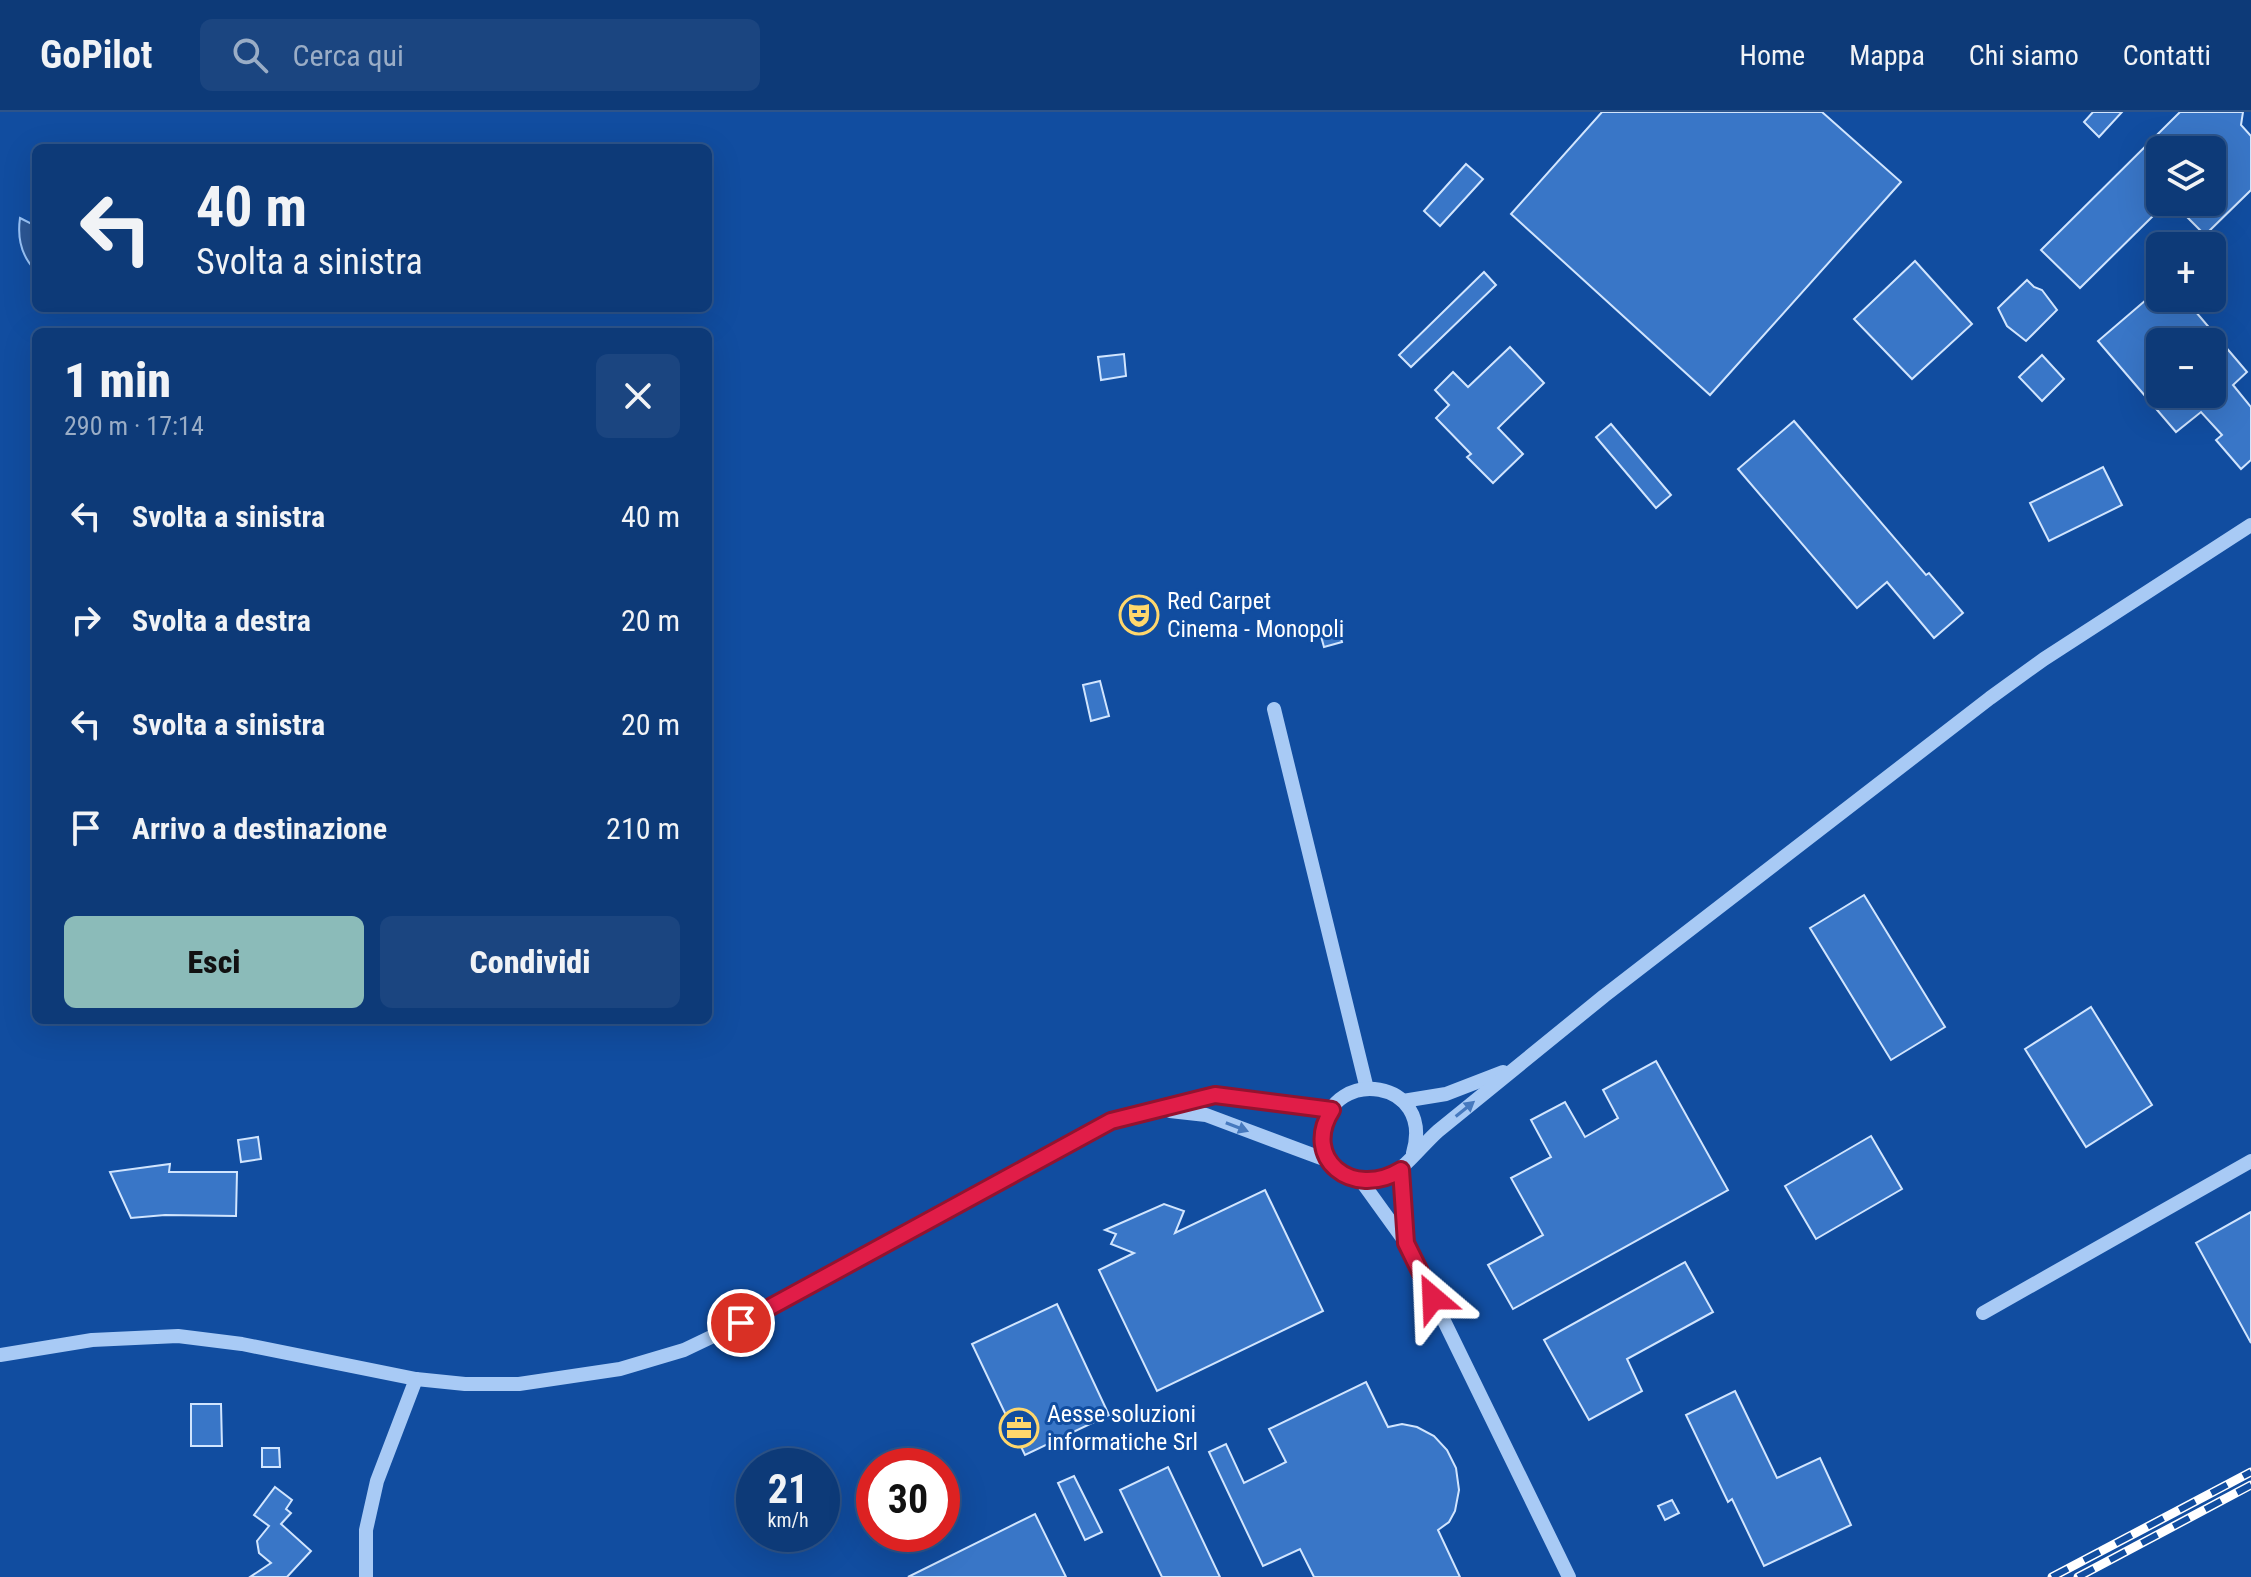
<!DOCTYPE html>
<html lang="it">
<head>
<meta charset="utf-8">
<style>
  body { margin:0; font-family:"Roboto Condensed",sans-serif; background:#1b4580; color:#f1f3f6; height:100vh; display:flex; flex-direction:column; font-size:30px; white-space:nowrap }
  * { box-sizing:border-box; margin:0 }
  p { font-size:26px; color:#9aadc6 }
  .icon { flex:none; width:44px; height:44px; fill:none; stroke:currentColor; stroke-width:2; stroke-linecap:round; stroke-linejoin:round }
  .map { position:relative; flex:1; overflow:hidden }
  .sheet { position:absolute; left:32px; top:216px; width:680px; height:696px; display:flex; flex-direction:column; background:#0d3a78; border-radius:12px; box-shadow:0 8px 32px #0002,0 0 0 2px #2d548a }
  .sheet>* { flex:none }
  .guide { position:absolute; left:32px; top:32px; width:680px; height:168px; border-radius:12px; box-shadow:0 8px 32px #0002,0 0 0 2px #2d548a; background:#0d3a78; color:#f1f3f6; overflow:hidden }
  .controls { position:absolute; left:2146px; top:24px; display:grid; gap:16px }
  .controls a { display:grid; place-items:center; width:80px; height:80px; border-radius:12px; background:#0d3a78; box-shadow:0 8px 32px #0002,0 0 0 2px #2d548a; font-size:40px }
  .speed { position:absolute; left:736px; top:1336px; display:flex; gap:16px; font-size:40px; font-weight:700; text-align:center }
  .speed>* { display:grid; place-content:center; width:104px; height:104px; border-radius:50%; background:#0d3a78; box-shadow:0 8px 32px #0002,0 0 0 2px #2d548a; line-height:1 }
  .speed small { font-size:20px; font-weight:400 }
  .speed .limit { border:12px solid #d22; background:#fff; color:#111 }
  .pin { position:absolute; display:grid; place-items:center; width:68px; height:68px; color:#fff; margin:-34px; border:4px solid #fff; border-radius:50%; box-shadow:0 2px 8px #0007 }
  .me { position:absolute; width:88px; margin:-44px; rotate:334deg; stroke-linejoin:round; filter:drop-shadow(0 0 6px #0008) }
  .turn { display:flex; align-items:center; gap:28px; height:168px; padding:0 32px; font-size:36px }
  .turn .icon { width:104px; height:104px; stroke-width:2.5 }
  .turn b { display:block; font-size:56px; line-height:68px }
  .round { display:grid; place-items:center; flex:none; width:84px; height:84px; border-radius:12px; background:#1b4580 }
  .headline { display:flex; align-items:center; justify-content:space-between; height:136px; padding:0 32px }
  h1 { font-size:48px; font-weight:800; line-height:60px }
  .button { display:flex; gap:16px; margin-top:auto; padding:16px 32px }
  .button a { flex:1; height:92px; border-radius:12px; background:#8bbbb9; color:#111; font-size:32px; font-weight:800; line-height:92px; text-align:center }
  .button a+a { background:#1b4580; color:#f1f3f6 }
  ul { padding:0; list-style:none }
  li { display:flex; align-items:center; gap:24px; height:104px; padding:0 32px }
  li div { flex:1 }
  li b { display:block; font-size:30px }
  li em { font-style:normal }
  header { display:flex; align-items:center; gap:48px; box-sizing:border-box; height:112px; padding:0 40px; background:#0d3a78; border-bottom:2px solid #2d548a }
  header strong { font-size:38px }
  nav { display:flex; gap:44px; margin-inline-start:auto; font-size:28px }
  .search { width:560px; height:72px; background:#1b4580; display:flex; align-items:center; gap:20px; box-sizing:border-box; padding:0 28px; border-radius:12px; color:#9aadc6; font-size:30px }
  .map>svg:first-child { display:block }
</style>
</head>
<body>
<header>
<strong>GoPilot</strong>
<div class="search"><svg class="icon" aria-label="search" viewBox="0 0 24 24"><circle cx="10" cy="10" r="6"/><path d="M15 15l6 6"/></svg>Cerca qui</div>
<nav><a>Home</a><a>Mappa</a><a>Chi siamo</a><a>Contatti</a></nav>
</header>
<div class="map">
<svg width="2251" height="1465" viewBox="0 0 2251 1465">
  <rect width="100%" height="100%" fill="#114da0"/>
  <!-- water -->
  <path fill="#2c5795" stroke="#9ac4f8" stroke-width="2" d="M20,106L36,114V159C21,144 17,127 20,106Z"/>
  <!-- building -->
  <g fill="#3976c7" stroke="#d1e5fe" stroke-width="2" fill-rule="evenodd">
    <polygon points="1602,0 1822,0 1901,70 1710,283 1511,102"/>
    <polygon points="2093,0 2122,0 2099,25 2084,10"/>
    <polygon points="2180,0 2243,0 2241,13 2251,24 2251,78 2205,123 2172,90 2212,90 2212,38 2160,38 2160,97 2080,176 2041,138"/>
    <polygon points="1466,52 1483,67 1440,114 1424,99"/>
    <polygon points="1915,149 1972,212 1912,267 1854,207"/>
    <polygon points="1484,160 1496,173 1411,255 1399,243"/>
    <polygon points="2027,168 2034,175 2042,178 2057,198 2026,229 2007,214 1998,196"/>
    <path d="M2160,176V186H2184L2247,260L2233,273L2251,295V348L2241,357L2216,328L2222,323L2201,300L2176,320L2098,229ZM2160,230H2212V282H2160Z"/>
    <polygon points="1510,235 1544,271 1498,316 1523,342 1493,371 1467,345 1471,342 1436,306 1449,293 1435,278 1453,260 1468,275"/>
    <polygon points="1124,242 1126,264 1101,268 1098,245"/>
    <polygon points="2042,243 2064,267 2042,289 2019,265"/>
    <polygon points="1794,309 1926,463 1929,461 1963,501 1934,526 1887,470 1857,496 1738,357"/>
    <polygon points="1611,312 1671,383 1656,396 1596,325"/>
    <polygon points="2103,355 2122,393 2049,429 2030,391"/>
    <polygon points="1337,512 1342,530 1324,535 1319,517"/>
    <polygon points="1100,569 1109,604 1091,609 1083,573"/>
    <polygon points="1864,783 1945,915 1891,948 1810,816"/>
    <polygon points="2091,895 2152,993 2086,1035 2025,937"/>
    <polygon points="1656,949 1728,1078 1513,1197 1488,1153 1543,1123 1511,1066 1551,1045 1531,1008 1565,990 1585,1025 1618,1006 1603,978"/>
    <polygon points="1871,1024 1902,1077 1816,1127 1785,1074"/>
    <polygon points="258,1025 261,1047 241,1050 238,1028"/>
    <polygon points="170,1052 169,1060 237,1060 236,1104 165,1103 131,1106 110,1060"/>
    <polygon points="1265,1078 1323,1199 1157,1279 1099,1158 1134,1141 1111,1132 1116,1122 1105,1118 1164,1092 1184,1099 1175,1121"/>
    <polygon points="2251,1100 2251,1231 2196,1131"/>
    <polygon points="1685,1150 1713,1200 1627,1247 1642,1279 1589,1308 1544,1228"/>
    <polygon points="1057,1192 1109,1303 1025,1343 972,1232"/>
    <polygon points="1366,1270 1388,1315 1402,1312 1417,1315 1434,1324 1447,1338 1456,1356 1459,1378 1455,1399 1449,1410 1438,1418 1460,1465 1314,1465 1300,1437 1263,1454 1209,1340 1226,1332 1244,1371 1286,1350 1269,1317"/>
    <polygon points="1735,1279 1777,1366 1820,1346 1851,1413 1764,1454 1732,1387 1728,1390 1686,1303"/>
    <polygon points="191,1292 221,1292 222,1334 191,1334"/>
    <polygon points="262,1336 279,1336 280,1355 262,1355"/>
    <polygon points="1168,1355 1220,1465 1162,1465 1120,1378"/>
    <polygon points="1074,1364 1102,1420 1085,1428 1058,1371"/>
    <polygon points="275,1375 292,1388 286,1397 291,1401 281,1412 311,1439 287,1465 250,1465 271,1451 259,1441 257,1429 269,1414 254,1403"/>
    <polygon points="1672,1388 1679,1401 1665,1408 1658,1394"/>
    <polygon points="1035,1402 1066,1465 908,1465"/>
  </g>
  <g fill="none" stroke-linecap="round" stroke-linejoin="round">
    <!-- minor -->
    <g stroke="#a8caf5" stroke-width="14">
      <polyline points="1274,597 1367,977"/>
      <polyline points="1403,989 1446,982 1503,960"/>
      <polyline points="1170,999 1206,1003 1329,1049"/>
      <path d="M1413,1041C1435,966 1331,955 1324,1018C1322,1033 1326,1048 1337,1057C1382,1094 1408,1046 1438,1019L1604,884L1990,586L2044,547L2251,413"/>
      <polyline points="1401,1058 1406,1130"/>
      <polyline points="1362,1070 1406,1131 1569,1465"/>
      <polyline points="1983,1201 2251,1049"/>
      <polyline points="0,1243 92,1228 178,1224 242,1232 416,1267 465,1272 519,1272 620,1257 684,1238 770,1197 1111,1009 1215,983 1332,998"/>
      <polyline points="366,1465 366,1418 377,1369 416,1267"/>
    </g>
    <!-- rail casing -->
    <g stroke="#fff" stroke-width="9">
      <g id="rail">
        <polyline points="2052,1465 2251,1360"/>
        <polyline points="2078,1465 2251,1373"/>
      </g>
    </g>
    <!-- rail -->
    <use href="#rail" stroke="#114da0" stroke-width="6" stroke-dasharray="18" stroke-linecap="butt"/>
  </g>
  <!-- one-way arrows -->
  <defs><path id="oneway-solid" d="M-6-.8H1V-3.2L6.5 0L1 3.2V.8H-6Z" transform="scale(2)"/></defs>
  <g fill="#4679be">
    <use href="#oneway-solid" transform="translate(1465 997) rotate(-39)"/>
    <use href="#oneway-solid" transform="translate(1237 1015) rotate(21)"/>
  </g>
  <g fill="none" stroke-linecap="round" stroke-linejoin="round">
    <!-- route casing -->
    <g stroke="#92132f" stroke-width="20">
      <path id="route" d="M741,1211L1111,1009L1215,983L1332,998C1301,1046 1352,1088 1401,1058L1406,1131L1433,1186"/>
    </g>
    <!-- route -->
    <use href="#route" stroke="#e11d48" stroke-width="14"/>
  </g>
  <!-- icons -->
  <defs>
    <g id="theatre-ring" transform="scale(2)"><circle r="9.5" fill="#114da0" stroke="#ffd76c" stroke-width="1.5"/><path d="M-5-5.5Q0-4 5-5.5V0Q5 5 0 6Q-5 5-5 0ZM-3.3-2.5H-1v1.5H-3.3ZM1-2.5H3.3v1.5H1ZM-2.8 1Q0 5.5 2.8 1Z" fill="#ffd76c"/></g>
    <g id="office-ring" transform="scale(2)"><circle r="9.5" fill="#114da0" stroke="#ffd76c" stroke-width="1.5"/><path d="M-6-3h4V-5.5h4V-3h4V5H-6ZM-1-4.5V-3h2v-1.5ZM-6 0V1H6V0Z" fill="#ffd76c"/></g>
  </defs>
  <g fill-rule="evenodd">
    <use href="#theatre-ring" x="1139" y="503"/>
    <use href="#office-ring" x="1019" y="1316"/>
  </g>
  <g text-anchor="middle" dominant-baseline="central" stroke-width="6" stroke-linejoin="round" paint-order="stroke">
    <!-- poi labels -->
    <g font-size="24" fill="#fff" stroke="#114da0" text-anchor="start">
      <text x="1167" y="489">Red Carpet<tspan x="1167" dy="28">Cinema - Monopoli</tspan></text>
      <text x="1047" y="1302">Aesse soluzioni<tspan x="1047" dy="28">informatiche Srl</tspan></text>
    </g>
  </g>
</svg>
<div class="controls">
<a><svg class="icon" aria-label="layers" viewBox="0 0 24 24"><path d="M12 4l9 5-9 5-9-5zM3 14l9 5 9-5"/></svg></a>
<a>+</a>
<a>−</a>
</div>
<div class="speed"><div>21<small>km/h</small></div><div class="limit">30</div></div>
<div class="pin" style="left:741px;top:1211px;background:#d93025"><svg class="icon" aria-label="arrive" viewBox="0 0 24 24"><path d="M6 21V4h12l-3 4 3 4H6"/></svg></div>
<svg class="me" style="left:1433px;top:1186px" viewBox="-20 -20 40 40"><path d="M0-17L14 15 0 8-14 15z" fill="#e11d48" stroke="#fff" stroke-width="4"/></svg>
<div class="guide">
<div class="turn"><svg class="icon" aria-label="left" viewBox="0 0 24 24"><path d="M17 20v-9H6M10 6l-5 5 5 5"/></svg><div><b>40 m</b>Svolta a sinistra</div></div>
</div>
<section class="sheet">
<div class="headline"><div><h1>1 min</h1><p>290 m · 17:14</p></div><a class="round"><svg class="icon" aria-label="close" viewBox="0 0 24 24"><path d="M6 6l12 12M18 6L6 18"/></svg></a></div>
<ul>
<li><svg class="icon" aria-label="left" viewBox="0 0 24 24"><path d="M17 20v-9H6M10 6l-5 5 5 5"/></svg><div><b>Svolta a sinistra</b></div><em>40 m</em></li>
<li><svg class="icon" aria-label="right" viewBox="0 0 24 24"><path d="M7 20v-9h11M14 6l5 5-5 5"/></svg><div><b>Svolta a destra</b></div><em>20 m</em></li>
<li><svg class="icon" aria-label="left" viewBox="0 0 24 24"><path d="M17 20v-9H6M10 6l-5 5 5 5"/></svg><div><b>Svolta a sinistra</b></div><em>20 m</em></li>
<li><svg class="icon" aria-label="arrive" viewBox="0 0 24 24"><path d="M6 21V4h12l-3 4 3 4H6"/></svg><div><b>Arrivo a destinazione</b></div><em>210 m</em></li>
</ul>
<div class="button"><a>Esci</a><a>Condividi</a></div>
</section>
</div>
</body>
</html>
